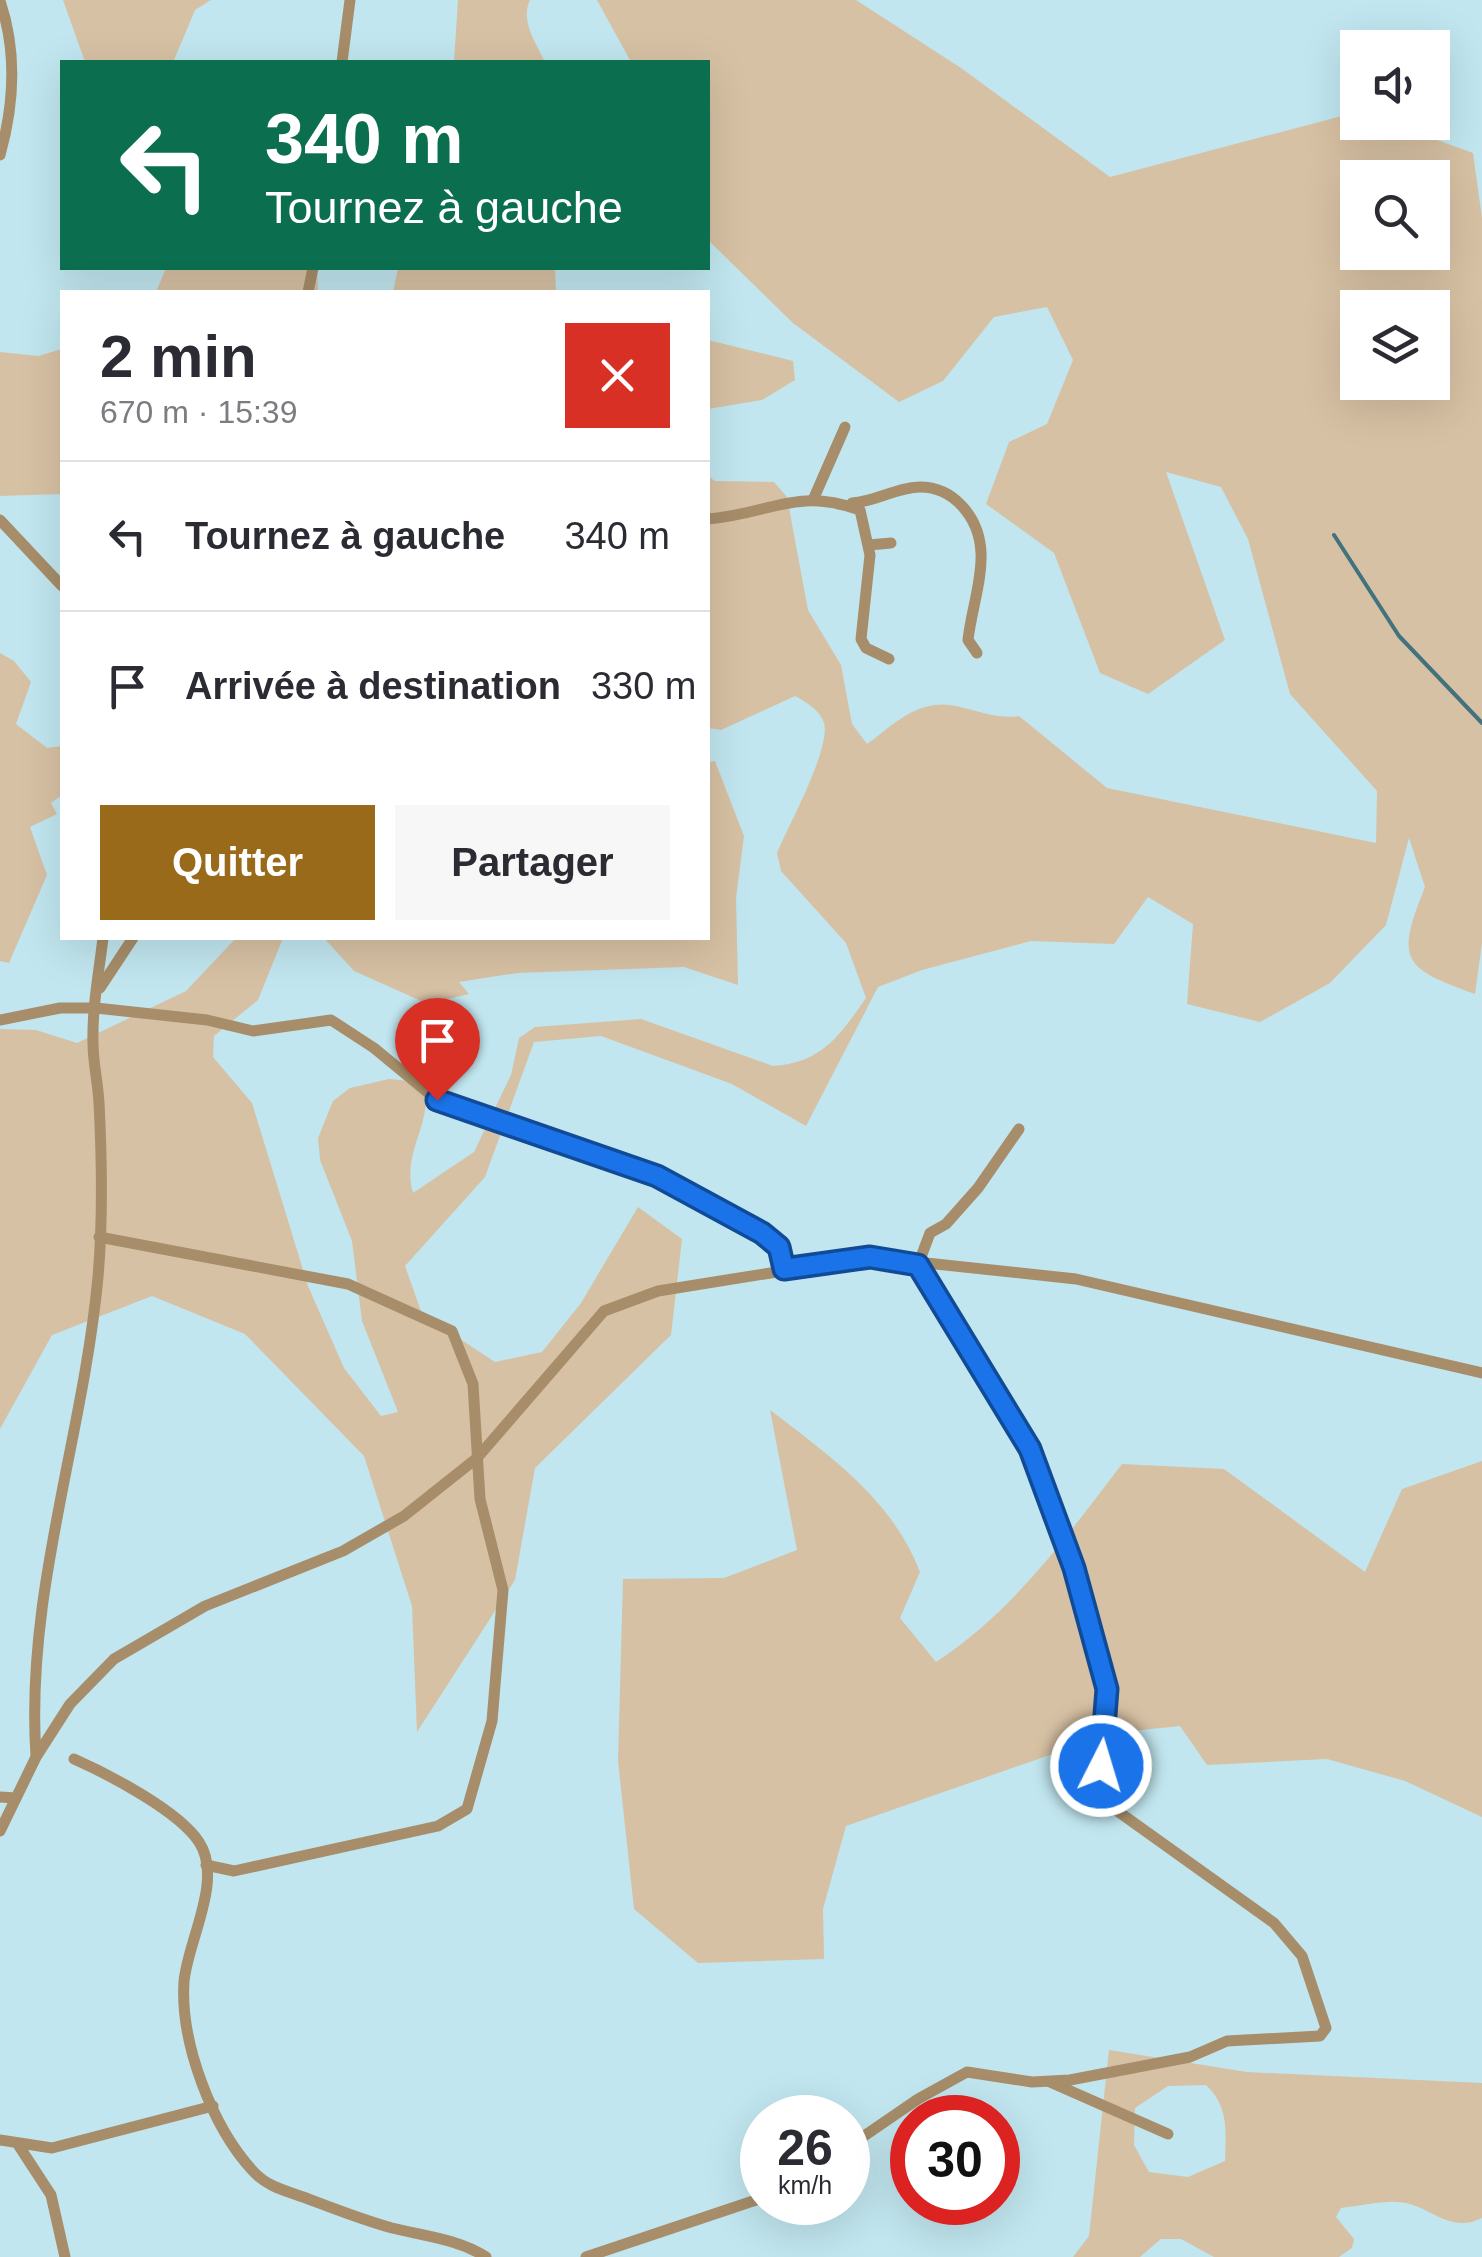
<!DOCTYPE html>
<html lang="fr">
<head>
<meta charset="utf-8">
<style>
  body { margin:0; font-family:Arial,sans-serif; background:#f7f7f7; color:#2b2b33; height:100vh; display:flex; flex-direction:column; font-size:38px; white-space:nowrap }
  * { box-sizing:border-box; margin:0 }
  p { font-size:32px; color:#7c7c81 }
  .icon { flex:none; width:55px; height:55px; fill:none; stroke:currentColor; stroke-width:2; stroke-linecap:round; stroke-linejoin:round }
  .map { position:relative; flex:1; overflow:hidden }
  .panel { position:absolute; left:60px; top:290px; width:650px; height:650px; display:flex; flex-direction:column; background:#fff; border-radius:0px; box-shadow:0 10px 40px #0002 }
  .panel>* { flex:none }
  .top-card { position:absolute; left:60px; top:60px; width:650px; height:210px; border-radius:0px; box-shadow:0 10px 40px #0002; background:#0b6e4f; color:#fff; overflow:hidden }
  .controls { position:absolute; left:1340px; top:30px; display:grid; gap:20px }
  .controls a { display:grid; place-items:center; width:110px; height:110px; border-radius:0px; background:#fff; box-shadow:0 10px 40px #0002; font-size:50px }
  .speed { position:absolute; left:740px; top:2095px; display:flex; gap:20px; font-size:50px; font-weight:700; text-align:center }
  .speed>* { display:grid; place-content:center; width:130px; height:130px; border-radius:50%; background:#fff; box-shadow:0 10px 40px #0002; line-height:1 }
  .speed small { font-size:25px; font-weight:400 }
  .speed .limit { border:15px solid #d22; background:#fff; color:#111 }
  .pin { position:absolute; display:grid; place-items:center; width:85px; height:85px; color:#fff; margin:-102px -42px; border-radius:50% 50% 50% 0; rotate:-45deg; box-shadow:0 0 10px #0007 }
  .pin .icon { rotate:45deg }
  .me { position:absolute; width:110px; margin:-55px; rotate:5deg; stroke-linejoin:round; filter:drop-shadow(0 0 8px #0008) }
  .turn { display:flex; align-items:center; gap:35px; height:210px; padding:0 40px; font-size:45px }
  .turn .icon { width:130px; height:130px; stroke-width:2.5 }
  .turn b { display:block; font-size:70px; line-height:85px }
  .round { display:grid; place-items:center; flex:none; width:105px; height:105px; border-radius:0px; background:#f7f7f7 }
  .head { display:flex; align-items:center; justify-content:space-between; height:170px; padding:0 40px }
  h1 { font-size:60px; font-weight:600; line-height:75px }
  .primary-button { display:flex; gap:20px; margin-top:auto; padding:20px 40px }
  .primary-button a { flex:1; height:115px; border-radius:0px; background:#996a1a; color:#fff; font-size:40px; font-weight:600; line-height:115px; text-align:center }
  .primary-button a+a { background:#f7f7f7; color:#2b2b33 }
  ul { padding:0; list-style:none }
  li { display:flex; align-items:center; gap:30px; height:150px; padding:0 40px; border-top:2px solid #e1e1e2 }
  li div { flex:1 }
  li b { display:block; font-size:38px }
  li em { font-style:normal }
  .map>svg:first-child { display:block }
</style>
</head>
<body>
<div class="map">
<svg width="1482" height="2257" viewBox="0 0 1482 2257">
  <rect width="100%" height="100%" fill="#c1e6ef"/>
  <!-- green -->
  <g fill="#d7c1a4" fill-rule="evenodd">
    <polygon points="63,0 211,0 195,10 174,60 177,62 85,62"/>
    <path d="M458,0H530C520,21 536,43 545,62H454Z"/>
    <path d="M597,0H856L961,68L1110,177L1357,112L1358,122L1390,123L1473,153L1482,218V943L1475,994C1403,968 1395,961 1425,887L1409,838L1386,925L1330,983L1260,1022L1187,1004L1193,924L1148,897L1114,944L1031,941L922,970L878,987L806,1126L732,1084L601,1036L534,1042L485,1177L405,1266L422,1314L495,1362L542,1352L581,1303L638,1207L682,1239L671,1335L535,1468L515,1580L417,1732L412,1606L364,1456L245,1334L152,1296L52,1335L0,1429V1029L36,1030L77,1043L186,991L236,938H283L258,1000L214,1036L213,1057L252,1103L308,1286L344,1368L381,1416L398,1412L362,1321L352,1241L320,1160L318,1138L333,1101L350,1088L389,1079L410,1081L426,1094C428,1129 402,1156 413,1193L474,1152L511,1075L519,1038L535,1027L641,1019L773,1066C822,1063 840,1035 866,998L846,943L781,871L777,853C788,826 831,749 824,723C820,710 806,702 795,696L721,730L708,728V476L715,481L774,482L787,497L808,610L841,665L852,724L867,744C888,729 907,709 934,705C962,701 989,721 1019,716L1107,788L1376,843L1377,791L1290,694L1248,539L1221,487L1166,472L1225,640L1148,694L1100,673L1054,553L986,504L1009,442L1047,424L1073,360L1047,307L994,317L943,381L899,402L793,323L708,240V62H631ZM1358,178H1432V252H1358ZM1358,308H1432V382H1358Z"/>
    <polygon points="166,268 317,268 318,292 156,292"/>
    <polygon points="398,268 555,268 556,292 393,292"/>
    <polygon points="708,340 793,361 795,380 762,400 708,409"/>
    <polygon points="62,349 62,494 0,496 0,352 38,356"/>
    <polygon points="0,653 14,661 31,682 16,724 47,748 62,746 62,795 51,803 57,814 30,827 47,875 9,963 0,961"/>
    <polygon points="715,761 744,836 736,898 738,985 684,967 517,973 459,982 469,994 428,1004 354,971 324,938 708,938 708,762"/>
    <path d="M770,1410C830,1456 892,1499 920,1572L900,1618L936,1662C1015,1610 1065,1538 1122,1464L1224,1469L1365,1572L1402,1489L1482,1461V1817L1405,1781L1327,1759L1207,1765L1180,1726L1113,1733L846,1826L823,1909L824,1959L698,1963L634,1909L618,1761L623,1579L724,1578L797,1550Z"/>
    <path d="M1109,2050L1247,2072L1482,2083V2218C1448,2235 1430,2204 1398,2202C1380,2201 1359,2206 1341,2208L1336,2217L1354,2239L1352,2248L1339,2257H1214L1181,2239H1161L1140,2257H1073L1089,2236ZM1206,2085C1229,2107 1226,2131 1225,2161L1188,2177L1149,2172L1134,2145L1135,2108L1168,2086Z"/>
  </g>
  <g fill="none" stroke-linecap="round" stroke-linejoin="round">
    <!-- stream -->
    <polyline stroke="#41727e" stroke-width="4" points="1334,535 1399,636 1482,723"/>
    <!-- minor -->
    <g stroke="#a78d69" stroke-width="11">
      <path d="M0,1C17,51 14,105 0,155"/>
      <polyline points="342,62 350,0"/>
      <polyline points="308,292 313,268"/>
      <polyline points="813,500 845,427"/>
      <path d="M852,503C875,502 897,487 920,487C936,487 951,494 962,506C998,545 973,594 968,640L977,653"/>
      <path d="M708,519C770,514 795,487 860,510L870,555L861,639L866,648L889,659"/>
      <polyline points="0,520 62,586"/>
      <polyline points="869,545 891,543"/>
      <polyline points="100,988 133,938"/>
      <polyline points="0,1020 60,1008 96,1008 207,1020 253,1031 331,1020 374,1048 437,1100 657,1176 761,1233 779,1247 784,1269"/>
      <polyline points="99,1237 348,1284 452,1331 473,1384 480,1499 503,1590 492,1721 467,1809 438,1826 234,1871 206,1865"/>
      <path d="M36,1756C25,1593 83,1439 98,1277C103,1220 102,1161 99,1103C98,1083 93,1063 93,1043C92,1008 99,972 103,938"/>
      <path d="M74,1759C108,1774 179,1811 199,1842C224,1880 187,1942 184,1982C180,2042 212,2127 253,2171C267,2187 287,2191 306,2198C335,2209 363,2220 392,2228C424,2236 458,2239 486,2257"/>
      <polyline points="0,1797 16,1798"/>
      <polyline points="0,1831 36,1757 70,1704 114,1659 205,1606 343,1551 404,1516 477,1458 604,1311 658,1291 870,1257 1076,1279 1482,1373"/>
      <polyline points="1050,2082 1168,2134"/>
      <polyline points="0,2140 52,2148 213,2106"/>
      <polyline points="19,2146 51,2195 65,2257"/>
      <polyline points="848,2147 918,2099 967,2072 1032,2082 1070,2080 1190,2057 1227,2041 1320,2036 1326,2028 1302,1956 1274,1923 1109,1805 1101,1767 1107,1689 1074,1568 1030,1449 918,1265 930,1233 946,1224 978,1188 1019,1129"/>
      <polyline points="586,2257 762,2198"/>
    </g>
  </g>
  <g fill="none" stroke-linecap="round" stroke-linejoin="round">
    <!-- route casing -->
    <g stroke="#114b97" stroke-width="25">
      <polyline id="route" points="437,1100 657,1176 762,1233 779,1247 784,1269 870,1257 918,1265 1030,1449 1074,1568 1107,1689 1101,1766"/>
    </g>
    <!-- route -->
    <use href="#route" stroke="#1a73e8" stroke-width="18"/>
  </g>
</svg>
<div class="controls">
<a><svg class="icon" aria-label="sound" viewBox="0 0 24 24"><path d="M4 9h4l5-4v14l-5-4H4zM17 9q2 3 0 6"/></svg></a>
<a><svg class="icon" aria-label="search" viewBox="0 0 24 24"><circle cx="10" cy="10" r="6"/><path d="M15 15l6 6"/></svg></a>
<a><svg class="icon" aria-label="layers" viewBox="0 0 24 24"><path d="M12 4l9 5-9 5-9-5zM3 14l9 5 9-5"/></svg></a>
</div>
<div class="speed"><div>26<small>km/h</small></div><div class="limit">30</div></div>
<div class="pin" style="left:437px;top:1100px;background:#d93025"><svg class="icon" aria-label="arrive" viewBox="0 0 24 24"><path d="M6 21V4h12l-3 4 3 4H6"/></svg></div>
<svg class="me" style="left:1101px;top:1766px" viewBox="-20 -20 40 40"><circle r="17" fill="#1a73e8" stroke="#fff" stroke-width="3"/><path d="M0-11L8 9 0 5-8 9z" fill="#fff"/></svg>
<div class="top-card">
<div class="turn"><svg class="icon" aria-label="left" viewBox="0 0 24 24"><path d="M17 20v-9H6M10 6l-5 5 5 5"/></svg><div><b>340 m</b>Tournez à gauche</div></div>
</div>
<section class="panel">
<div class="head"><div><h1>2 min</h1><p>670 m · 15:39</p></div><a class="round" style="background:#d93025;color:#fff"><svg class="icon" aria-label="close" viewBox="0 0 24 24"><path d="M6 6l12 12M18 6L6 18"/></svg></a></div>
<ul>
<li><svg class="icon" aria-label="left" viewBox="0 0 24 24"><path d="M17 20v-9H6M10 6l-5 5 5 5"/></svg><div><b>Tournez à gauche</b></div><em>340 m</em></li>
<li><svg class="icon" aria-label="arrive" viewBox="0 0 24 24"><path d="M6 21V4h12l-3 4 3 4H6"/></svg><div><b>Arrivée à destination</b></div><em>330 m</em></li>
</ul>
<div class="primary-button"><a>Quitter</a><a>Partager</a></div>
</section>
</div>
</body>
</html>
